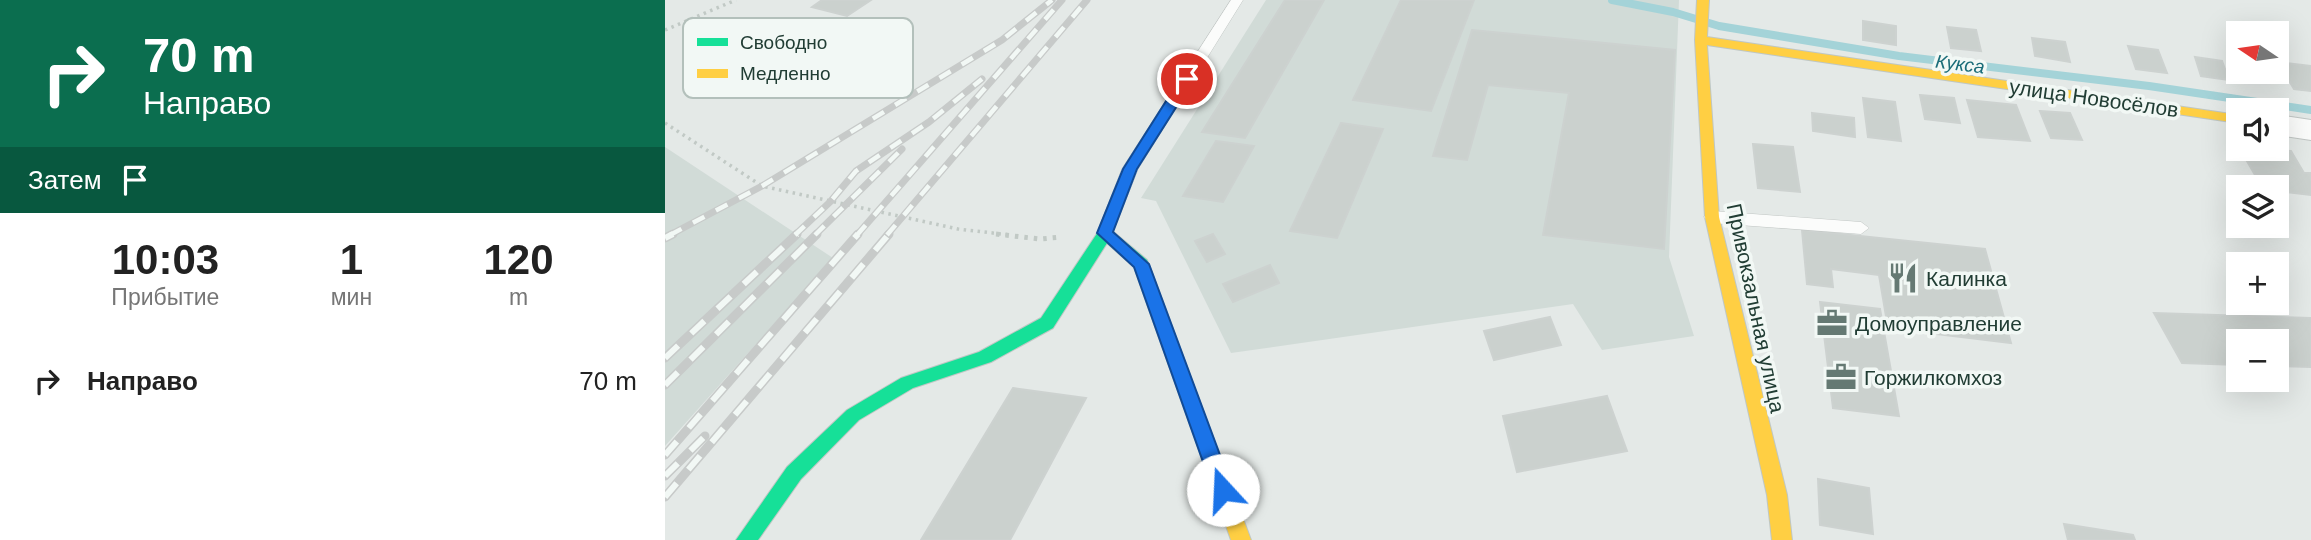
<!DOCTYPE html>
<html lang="ru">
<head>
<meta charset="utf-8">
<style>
  body { margin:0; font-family:Arial,sans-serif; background:#f2f2f2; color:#222; height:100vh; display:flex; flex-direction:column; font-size:26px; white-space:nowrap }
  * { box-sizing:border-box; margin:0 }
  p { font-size:23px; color:#767676 }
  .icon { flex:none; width:38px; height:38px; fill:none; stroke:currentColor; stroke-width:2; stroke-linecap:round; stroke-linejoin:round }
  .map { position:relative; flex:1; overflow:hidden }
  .details { display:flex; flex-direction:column; background:#fff; width:665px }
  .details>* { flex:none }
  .hud { background:#0b6e4f; color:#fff; overflow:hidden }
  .needle { width:46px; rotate:283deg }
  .fabs { position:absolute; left:1561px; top:21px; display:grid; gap:14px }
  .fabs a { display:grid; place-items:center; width:63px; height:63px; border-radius:0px; background:#fff; box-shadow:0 7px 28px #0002; font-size:35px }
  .pin { position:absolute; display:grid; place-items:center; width:60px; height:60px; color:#fff; margin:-30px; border:4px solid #fff; border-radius:50%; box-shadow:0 2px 7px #0007 }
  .me { position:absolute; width:77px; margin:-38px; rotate:340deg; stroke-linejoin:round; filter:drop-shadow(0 0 5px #0008) }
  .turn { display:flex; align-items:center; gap:24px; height:147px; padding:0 28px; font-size:32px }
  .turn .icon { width:91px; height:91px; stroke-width:2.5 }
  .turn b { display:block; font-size:49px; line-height:60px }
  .then { display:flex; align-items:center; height:66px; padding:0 28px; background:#0003; gap:14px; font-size:26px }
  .eta { display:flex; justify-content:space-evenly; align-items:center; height:119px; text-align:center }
  .eta b { font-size:42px; font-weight:600; line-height:49px }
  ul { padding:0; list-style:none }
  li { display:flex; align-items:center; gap:21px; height:98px; padding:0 28px }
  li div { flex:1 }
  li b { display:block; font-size:26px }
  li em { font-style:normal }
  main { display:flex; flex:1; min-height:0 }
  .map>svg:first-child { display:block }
</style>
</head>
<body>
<main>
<section class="details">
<div class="hud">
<div class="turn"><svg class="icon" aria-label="right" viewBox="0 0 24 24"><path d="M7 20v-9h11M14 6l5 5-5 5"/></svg><div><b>70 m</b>Направо</div></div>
<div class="then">Затем<svg class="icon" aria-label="arrive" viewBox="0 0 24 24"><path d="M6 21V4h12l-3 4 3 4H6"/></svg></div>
</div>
<div class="eta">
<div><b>10:03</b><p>Прибытие</p></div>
<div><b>1</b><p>мин</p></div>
<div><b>120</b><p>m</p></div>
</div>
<ul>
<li><svg class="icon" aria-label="right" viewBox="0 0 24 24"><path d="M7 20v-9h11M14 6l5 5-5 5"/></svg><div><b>Направо</b></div><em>70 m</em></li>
</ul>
</section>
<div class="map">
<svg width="1646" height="540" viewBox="0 0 1646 540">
  <rect width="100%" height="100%" fill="#e4e9e7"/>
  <!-- built -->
  <g fill="#d1dbd7">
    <polygon points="601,0 1014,0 1004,257 1029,336 937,350 908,304 566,353 491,201 476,198"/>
    <polygon points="0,147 168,258 0,446"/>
  </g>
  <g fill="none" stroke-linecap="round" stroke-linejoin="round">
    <!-- stream -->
    <polyline stroke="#a4d3d8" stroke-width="8" points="947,0 1008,12 1054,26 1234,56 1484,86 1646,110"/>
  </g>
  <!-- building -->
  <g fill="#cbd1ce" stroke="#cdd2d0" stroke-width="2">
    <polygon points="157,0 206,0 182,16 147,7"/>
    <polygon points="620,0 659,0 580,138 537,132"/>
    <polygon points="736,0 809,0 766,111 688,100"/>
    <polygon points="1198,21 1231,26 1231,45 1198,40"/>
    <polygon points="1282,27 1311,30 1316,51 1286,48"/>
    <polygon points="807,30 1010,50 999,249 878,235 904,93 823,85 802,160 768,156"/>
    <polygon points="1367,38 1400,42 1405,62 1370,56"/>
    <polygon points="1463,46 1493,50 1502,73 1471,69"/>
    <polygon points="1530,57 1557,61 1564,80 1536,76"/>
    <polygon points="1613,62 1646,66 1646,91 1629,89"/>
    <polygon points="1255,95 1289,98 1295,123 1260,119"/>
    <polygon points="1198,98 1230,102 1236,141 1203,137"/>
    <polygon points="1302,100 1351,105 1365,141 1313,137"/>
    <polygon points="1375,111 1405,113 1417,140 1386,138"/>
    <polygon points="1147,113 1189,118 1190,137 1148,131"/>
    <polygon points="676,123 718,129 672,238 625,231"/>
    <polygon points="551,141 589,146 558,202 518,196"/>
    <polygon points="1088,144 1128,147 1135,192 1093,188"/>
    <polygon points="1575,149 1626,151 1639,173 1646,173 1646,195 1612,191 1612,187 1597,187"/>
    <polygon points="1137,230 1320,249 1346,343 1223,328 1214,275 1166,269 1168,287 1142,284"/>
    <polygon points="548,234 560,254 542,262 530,241"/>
    <polygon points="605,265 614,283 568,302 558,284"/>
    <polygon points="1155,302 1215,309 1234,416 1168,408"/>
    <polygon points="1489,313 1646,318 1646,367 1612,366 1612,341 1573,341 1573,365 1517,363"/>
    <polygon points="885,317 896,345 829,360 819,331"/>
    <polygon points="348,388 421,398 345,540 256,540"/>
    <polygon points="942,396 962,451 852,472 838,416"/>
    <polygon points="1153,479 1204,488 1208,534 1155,525"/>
    <polygon points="1399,524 1468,535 1470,540 1403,540"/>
  </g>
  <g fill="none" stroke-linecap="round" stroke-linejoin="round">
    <!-- lane casing -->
    <g stroke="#c1c6c4" stroke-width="1">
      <g id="lane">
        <polygon points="566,0 578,0 473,169 446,237 434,237 432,233 457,169"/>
        <polygon points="1047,211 1196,222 1204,228 1196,234 1047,223 1039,217"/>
      </g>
    </g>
    <!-- street casing -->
    <g stroke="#c1c6c4" stroke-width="2">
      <polygon id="street" points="1612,115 1646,120 1646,140 1612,135"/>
    </g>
    <!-- fast casing -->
    <g stroke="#bfc7c4" stroke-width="2">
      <polygon id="fast" points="440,227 445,229 482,260 486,270 484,274 472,274 469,267 442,243 388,328 326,362 248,388 194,420 136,479 93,540 71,540 122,467 182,410 236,378 314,352 376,318 435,229"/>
    </g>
    <!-- slow casing -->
    <g stroke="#bfc7c4" stroke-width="2">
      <g id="slow">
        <polygon points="1032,0 1044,0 1042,37 1573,115 1573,123 1042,45 1054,217 1122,495 1127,540 1107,540 1102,495 1040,217 1030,40"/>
        <polygon points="478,264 486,270 586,540 566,540 470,270"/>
      </g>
    </g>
    <!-- path-far1 -->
    <g stroke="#c1c9c5" stroke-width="3.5" stroke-dasharray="2.5 4.5" stroke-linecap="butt">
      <polyline points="0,30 71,0"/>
      <polyline points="0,123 97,186 293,229 345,235"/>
    </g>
    <!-- path -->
    <polyline stroke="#c1c9c5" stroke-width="5" stroke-dasharray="3.5 6" stroke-linecap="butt" points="331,234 375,239 397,237"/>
    <!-- lane -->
    <use href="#lane" fill="#fbfcfb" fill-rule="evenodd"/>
    <!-- street -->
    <use href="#street" fill="#fbfcfb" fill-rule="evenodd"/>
    <!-- fast -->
    <use href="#fast" fill="#16e098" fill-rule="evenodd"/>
    <!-- slow -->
    <use href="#slow" fill="#ffcf43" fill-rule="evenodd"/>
    <!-- rail-far1 casing -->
    <g stroke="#c7cac9" stroke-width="7">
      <g id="rail-far1">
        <polyline points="5,235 97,186 337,40 387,0"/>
        <polyline points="130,235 165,202 191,171 264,122 317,79"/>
        <polyline points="150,235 237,149"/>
        <polyline points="192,235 397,0"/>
        <polyline points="222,235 422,0"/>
      </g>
    </g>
    <!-- rail casing -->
    <g stroke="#c7cac9" stroke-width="9">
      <g id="rail">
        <polyline points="0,238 8,234"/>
        <polyline points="0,358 132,234"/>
        <polyline points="0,385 152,234"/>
        <polyline points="0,455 193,234"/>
        <polyline points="0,476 40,436"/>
        <polyline points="0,497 224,234"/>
      </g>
    </g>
    <!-- rail-far1 -->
    <use href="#rail-far1" stroke="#f2f8f5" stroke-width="4.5" stroke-dasharray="13" stroke-linecap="butt"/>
    <!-- rail -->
    <use href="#rail" stroke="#f2f8f5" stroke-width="6" stroke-dasharray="18" stroke-linecap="butt"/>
  </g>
  <!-- route -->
  <polygon fill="#1a73e8" stroke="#114b97" stroke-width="2" points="522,75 529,79 472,169 448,232 484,264 568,490 565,496 558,499 551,496 548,490 469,267 432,233 458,169 517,76"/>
  <!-- icons -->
  <defs>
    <g id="restaurant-bare" transform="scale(2.415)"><path d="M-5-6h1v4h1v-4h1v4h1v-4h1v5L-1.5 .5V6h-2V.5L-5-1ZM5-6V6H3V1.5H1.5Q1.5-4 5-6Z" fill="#657973" stroke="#f2f8f5" stroke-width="2.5" paint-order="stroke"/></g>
    <g id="office-bare" transform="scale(2.415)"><path d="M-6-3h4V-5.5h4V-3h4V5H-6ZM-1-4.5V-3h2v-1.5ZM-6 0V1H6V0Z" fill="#657973" stroke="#f2f8f5" stroke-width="2.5" paint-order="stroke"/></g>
  </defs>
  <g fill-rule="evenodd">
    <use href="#restaurant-bare" x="1238" y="278"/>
    <use href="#office-bare" x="1167" y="323"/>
    <use href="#office-bare" x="1176" y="377"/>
  </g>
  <g text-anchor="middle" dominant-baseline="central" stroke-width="7" stroke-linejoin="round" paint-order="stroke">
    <!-- far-water labels -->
    <g font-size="19" font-style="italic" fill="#1b6d79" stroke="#f2f8f5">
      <text transform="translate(1295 64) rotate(7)">Кукса</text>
    </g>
    <!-- street labels -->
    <g font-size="21" fill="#213d34" stroke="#f2f8f5">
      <text transform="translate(1429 98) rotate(8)">улица Новосёлов</text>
      <text transform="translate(1091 308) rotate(78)">Привокзальная улица</text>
    </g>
    <!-- poi labels -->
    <g font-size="21" fill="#213d34" stroke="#f2f8f5" text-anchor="start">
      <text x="1261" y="278">Калинка</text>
      <text x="1190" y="323">Домоуправление</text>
      <text x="1199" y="377">Горжилкомхоз</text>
    </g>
  </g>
  <!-- legend -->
  <rect x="18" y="18" width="230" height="80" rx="10" fill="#f2f8f5" stroke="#b3c0bb" stroke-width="2"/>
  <rect x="32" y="38" width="31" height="8" fill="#16e098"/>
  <rect x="32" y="69" width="31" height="9" fill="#ffcf43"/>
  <g font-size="19" fill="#213d34">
    <text x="75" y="49">Свободно</text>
    <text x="75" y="80">Медленно</text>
  </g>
</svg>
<div class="fabs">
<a><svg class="needle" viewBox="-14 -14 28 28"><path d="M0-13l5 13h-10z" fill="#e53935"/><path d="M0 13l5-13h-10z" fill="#767676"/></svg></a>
<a><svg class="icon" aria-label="sound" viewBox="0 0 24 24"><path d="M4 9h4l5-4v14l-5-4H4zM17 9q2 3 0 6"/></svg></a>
<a><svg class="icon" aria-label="layers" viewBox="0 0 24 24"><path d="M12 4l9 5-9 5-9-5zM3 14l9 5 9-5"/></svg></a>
<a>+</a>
<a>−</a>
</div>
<div class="pin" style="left:522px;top:79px;background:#d93025"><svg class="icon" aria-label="arrive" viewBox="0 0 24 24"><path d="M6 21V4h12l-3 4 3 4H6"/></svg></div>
<svg class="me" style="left:558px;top:490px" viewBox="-20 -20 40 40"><circle r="19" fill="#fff"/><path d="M0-13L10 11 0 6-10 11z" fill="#1a73e8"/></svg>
</div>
</main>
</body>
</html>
